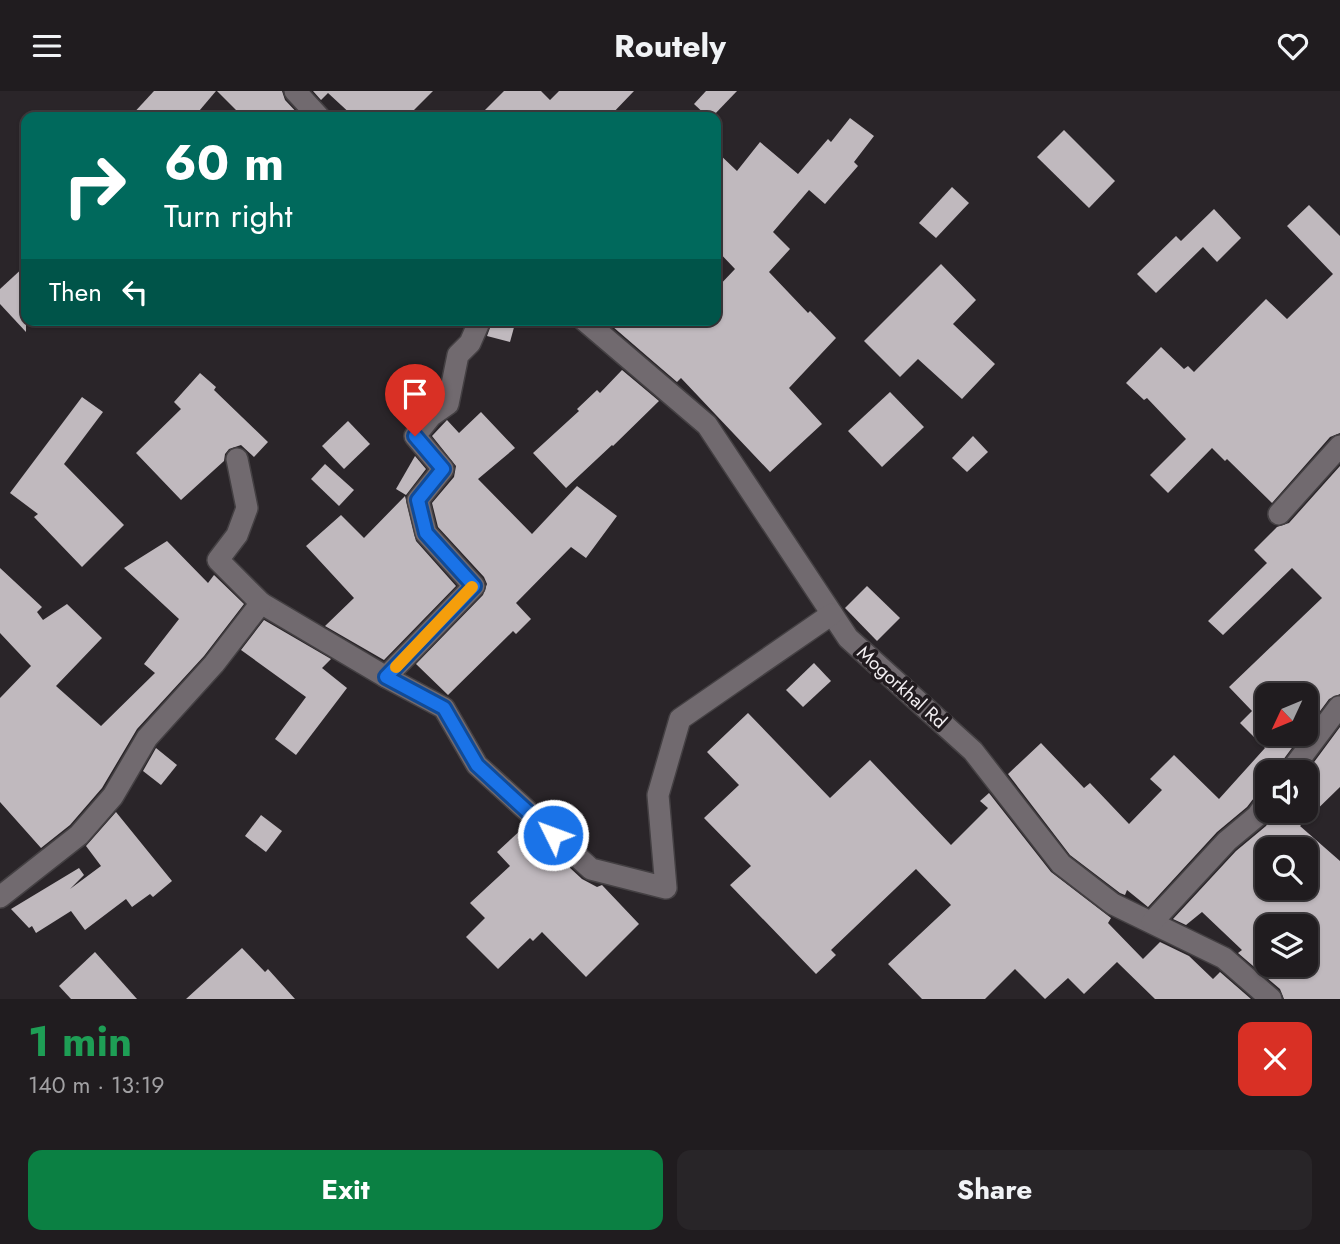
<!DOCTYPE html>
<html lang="en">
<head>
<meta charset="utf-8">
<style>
  body { margin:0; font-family:Jost,sans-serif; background:#282528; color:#f1f3f6; height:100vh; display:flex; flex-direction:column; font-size:26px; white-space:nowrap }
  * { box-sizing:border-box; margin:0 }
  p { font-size:23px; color:#a2a1a4 }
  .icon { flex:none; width:38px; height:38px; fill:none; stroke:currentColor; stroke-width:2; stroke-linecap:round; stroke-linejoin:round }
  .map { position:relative; height:908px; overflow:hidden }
  .drawer { display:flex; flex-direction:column; background:#201c1f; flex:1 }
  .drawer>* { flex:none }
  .top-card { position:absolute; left:21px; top:21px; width:700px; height:214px; border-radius:14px; box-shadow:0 2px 5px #0004,0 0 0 2px #3d3a3d; background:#00695c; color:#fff; overflow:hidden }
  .needle { width:46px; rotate:226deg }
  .buttons { position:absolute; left:1255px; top:592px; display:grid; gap:14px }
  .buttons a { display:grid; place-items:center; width:63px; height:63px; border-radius:14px; background:#201c1f; box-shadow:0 2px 5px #0004,0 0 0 2px #3d3a3d; font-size:35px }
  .pin { position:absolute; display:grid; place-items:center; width:60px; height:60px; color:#fff; margin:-72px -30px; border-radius:50% 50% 50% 0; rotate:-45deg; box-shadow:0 0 7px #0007 }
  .pin .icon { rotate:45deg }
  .me { position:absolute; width:77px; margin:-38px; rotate:312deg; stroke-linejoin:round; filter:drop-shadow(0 0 5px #0008) }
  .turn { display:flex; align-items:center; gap:24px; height:147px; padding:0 28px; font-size:32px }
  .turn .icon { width:91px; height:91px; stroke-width:2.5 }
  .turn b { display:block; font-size:49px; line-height:60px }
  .then { display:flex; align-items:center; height:66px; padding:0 28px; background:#0003; gap:14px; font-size:26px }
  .round { display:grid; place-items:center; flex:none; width:74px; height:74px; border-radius:14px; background:#282528 }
  .overview { display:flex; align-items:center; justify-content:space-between; height:119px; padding:0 28px }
  h1 { font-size:42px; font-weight:700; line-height:52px; color:#1e9e55 }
  .action { display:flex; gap:14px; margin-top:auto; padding:14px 28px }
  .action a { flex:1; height:80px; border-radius:14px; background:#0b8043; color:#fff; font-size:28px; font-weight:700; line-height:80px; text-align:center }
  .action a+a { background:#282528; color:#f1f3f6 }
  header { display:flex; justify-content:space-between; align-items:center; height:91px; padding:0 28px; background:#201c1f; font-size:32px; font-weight:700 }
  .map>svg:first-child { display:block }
</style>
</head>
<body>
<header><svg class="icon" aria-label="menu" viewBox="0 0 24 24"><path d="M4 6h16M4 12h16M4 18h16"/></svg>Routely<svg class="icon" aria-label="heart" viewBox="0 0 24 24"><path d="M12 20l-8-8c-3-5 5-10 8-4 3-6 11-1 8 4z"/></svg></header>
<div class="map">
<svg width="1340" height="908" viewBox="0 0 1340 908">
  <rect width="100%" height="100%" fill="#2a2529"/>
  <!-- building -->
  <g fill="#c0b9be" fill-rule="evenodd">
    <polygon points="154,0 216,0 194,26 130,26"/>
    <polygon points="217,0 282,0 285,9 301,26 243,26"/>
    <polygon points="313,0 433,0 407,26 354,26 328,2 321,9"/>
    <polygon points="504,0 541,0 550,9 559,0 634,0 609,26 478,26"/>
    <polygon points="706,0 737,0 712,26 708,26 694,13"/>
    <polygon points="850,27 874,45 854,71 858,75 825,113 809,99 773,141 790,158 769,181 808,222 810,220 836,247 789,297 822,333 770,381 681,287 677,291 605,229 716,229 716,198 735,178 716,158 716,60 737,80 760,51 798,83 828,48 831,51"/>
    <polygon points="1064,39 1115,90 1089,117 1037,66"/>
    <polygon points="952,96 969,112 936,147 919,132"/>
    <polygon points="1309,114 1340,145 1340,342 1330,346 1272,412 1227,368 1225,370 1212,357 1168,402 1150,384 1186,348 1147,307 1144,309 1126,292 1161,256 1184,278 1188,275 1194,281 1266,208 1287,228 1333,183 1287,135"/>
    <polygon points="1214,118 1241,147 1217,171 1203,156 1156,202 1137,183 1176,145 1181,150"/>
    <polygon points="941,173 976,209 953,233 995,273 962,308 918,268 900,286 864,250"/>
    <polygon points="26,174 26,241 0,213 0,198"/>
    <polygon points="493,229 516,229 510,251 487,245"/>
    <polygon points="622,279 659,310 613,355 612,354 566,397 533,362 579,320 577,318 597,299 600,302"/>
    <polygon points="200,282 216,296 214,299 268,351 254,366 241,354 229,358 225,363 224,370 181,409 136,362 181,318 174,311"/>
    <polygon points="890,301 924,336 882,376 848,340"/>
    <polygon points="82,306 103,321 64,373 124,434 82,476 34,426 38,423 10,402"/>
    <polygon points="481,321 515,357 478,388 532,443 577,395 617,425 586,467 571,456 516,512 531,528 516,543 513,540 448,604 416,573 483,504 487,493 484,486 438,436 432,412 454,386 456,375 432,345 447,329 459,342"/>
    <polygon points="348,330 370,353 344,378 322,355"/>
    <polygon points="973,345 988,361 967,381 952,367"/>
    <polygon points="415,365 426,378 406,404 396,398"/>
    <polygon points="325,373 354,399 339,415 311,388"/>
    <polygon points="1340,375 1340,603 1329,608 1306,639 1306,604 1267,604 1267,642 1303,642 1280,673 1277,681 1267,681 1267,698 1257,703 1247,716 1217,741 1148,816 1127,799 1125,804 1120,802 1070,764 1008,683 1041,652 1084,697 1090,692 1129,733 1162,699 1150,688 1174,664 1219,708 1265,657 1240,632 1252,620 1229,596 1322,507 1292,477 1223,544 1208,530 1267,472 1254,459 1277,436 1289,432"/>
    <polygon points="405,405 416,450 456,495 384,569 325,535 354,507 306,455 341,424 364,447"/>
    <polygon points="167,450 208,492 214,484 244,513 204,565 137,638 102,697 70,734 41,757 0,711 0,607 31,575 0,542 0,477 42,516 37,521 43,529 67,513 102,547 56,595 101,635 155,582 144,573 179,528 124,477"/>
    <polygon points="867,495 900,527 877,550 845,517"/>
    <polygon points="264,529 331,568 322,577 347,597 296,664 275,648 306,606 241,559"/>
    <polygon points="814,572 831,590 803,616 786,599"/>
    <polygon points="748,622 830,707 870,669 951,754 988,717 980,710 989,702 1051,781 1111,827 1108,832 1143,868 1160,851 1189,865 1213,888 1220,881 1251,908 1155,908 1117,871 1084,903 1068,887 1045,908 1015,878 985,908 922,908 888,873 951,814 916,778 831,859 836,864 816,883 730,794 751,775 704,727 739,694 707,661"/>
    <path d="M1340,636V696L1300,735L1340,770V908H1284L1280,898L1238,862L1242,859L1202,821L1186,834L1173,828L1236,760L1266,735L1277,719H1306V682ZM1267,758H1306V796H1267ZM1267,835H1306V873H1267Z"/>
    <polygon points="156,657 177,674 161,694 143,680"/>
    <polygon points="116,721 172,790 153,806 150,803 132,816 126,808 85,839 71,820 36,842 32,835 29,837 11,818 79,777 84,784 70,798 101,775 86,755"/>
    <polygon points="261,724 282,740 266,761 245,745"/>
    <polygon points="523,737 528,742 530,740 582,788 597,796 602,794 639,833 586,886 542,841 533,850 530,847 498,878 466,846 485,827 470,812 510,775 497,761"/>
    <polygon points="242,857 265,881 268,878 295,908 186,908"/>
    <polygon points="95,861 137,908 71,908 59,895"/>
  </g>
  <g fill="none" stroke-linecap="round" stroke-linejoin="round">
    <!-- minor casing -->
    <g stroke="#444043" stroke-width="24">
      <g id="minor">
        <polyline points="295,0 319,26"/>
        <polyline points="584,229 707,334 848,547 973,660 1061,773 1113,813 1224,867 1271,908"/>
        <polyline points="1279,423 1340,355"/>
        <polyline points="261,512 386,586 474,495 426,442 418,409 443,378 415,345 431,325 448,313 458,264 470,252 480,229"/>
        <polyline points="386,586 444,617 477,674 591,778 666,797 658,704 680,628 832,523"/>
        <polyline points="1290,681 1339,616"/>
        <polyline points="0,806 79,744 113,705 147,647 214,573 261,512 218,469 237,444 247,417 237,368"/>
        <polyline points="1152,831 1227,750 1257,725 1267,711"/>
      </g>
    </g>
    <!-- minor -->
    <use href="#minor" stroke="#716a6f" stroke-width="21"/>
  </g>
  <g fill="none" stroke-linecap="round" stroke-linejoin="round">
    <!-- route casing -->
    <g stroke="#114b97" stroke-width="18">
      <polyline id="route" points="415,345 443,378 418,409 426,442 474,495 386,586 444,617 477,674 553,744"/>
    </g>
    <!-- route -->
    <use href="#route" stroke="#1a73e8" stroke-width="12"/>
    <!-- slow -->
    <polyline stroke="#f59e0b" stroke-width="12" points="396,576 472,496"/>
  </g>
  <g text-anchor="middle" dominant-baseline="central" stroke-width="7" stroke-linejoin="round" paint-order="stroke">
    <!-- street labels -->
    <g font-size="19" fill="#f3eff2" stroke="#211b1f">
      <text transform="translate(902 596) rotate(42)">Mogorkhal Rd</text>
    </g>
  </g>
</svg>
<div class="buttons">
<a><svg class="needle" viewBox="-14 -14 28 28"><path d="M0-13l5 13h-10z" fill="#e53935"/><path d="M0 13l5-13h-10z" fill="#a2a1a4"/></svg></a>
<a><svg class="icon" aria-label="sound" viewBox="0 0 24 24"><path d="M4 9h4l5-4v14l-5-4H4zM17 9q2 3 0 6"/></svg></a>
<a><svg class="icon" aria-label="search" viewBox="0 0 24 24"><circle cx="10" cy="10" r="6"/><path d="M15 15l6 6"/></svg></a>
<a><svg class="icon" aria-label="layers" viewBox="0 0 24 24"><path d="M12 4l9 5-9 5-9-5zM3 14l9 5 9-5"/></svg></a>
</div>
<div class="pin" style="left:415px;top:345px;background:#d93025"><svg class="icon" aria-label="arrive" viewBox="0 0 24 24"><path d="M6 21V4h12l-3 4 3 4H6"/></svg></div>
<svg class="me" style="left:553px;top:744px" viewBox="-20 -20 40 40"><circle r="17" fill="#1a73e8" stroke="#fff" stroke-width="3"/><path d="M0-11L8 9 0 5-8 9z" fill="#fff"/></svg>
<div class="top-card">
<div class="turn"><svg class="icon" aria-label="right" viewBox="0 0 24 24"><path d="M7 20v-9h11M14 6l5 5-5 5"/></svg><div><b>60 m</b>Turn right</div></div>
<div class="then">Then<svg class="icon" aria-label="left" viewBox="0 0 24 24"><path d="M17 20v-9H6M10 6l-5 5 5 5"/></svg></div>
</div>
</div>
<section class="drawer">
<div class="overview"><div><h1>1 min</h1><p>140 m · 13:19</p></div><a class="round" style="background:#d93025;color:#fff"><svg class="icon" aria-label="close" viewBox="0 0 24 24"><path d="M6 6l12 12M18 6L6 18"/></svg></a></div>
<div class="action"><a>Exit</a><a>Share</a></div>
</section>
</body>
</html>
